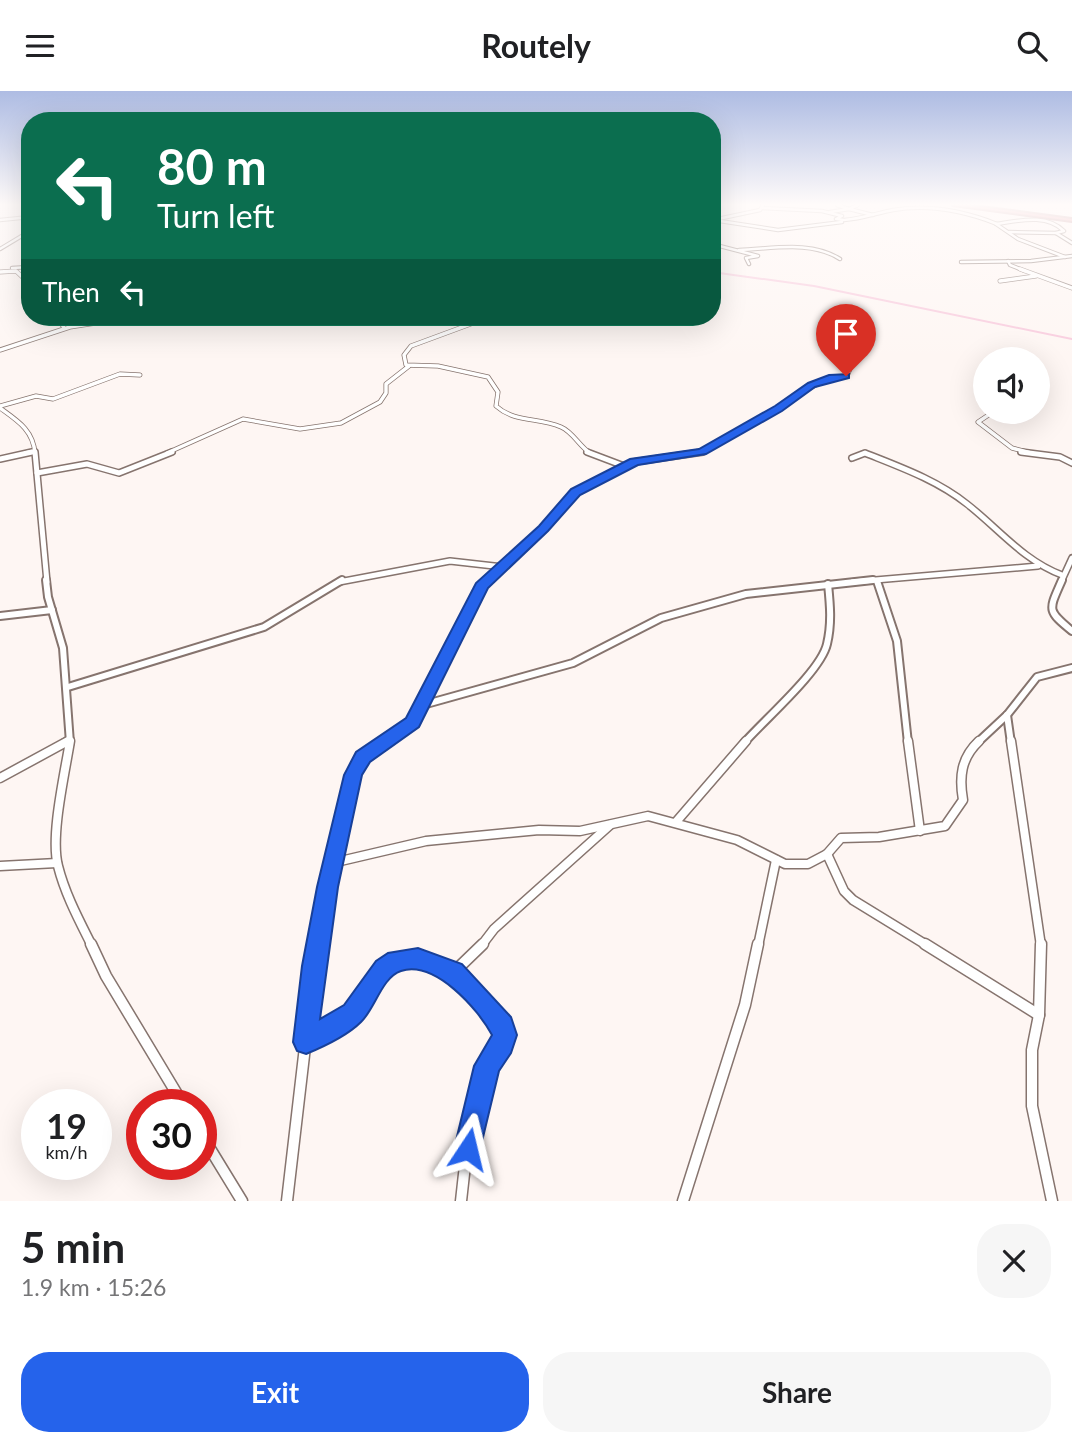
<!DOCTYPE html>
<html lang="en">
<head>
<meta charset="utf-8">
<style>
  body { margin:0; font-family:Lato,sans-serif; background:#f6f6f6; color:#202124; height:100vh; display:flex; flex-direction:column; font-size:26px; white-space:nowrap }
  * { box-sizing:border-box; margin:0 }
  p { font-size:23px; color:#757577 }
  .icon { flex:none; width:38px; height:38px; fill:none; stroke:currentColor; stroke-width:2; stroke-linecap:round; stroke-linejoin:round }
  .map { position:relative; height:1110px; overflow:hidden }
  .panel { display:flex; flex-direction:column; background:#fff; flex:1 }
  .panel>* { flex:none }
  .top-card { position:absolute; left:21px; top:21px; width:700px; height:214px; border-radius:28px; box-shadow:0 7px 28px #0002; background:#0b6e4f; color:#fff; overflow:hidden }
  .fabs { position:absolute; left:973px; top:256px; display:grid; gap:14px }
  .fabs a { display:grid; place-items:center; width:77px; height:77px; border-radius:50%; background:#fff; box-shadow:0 7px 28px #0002; font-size:35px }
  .speed { position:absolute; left:21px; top:998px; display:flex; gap:14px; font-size:35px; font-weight:700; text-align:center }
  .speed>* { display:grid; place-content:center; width:91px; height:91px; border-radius:50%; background:#fff; box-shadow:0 7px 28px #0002; line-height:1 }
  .speed small { font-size:18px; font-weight:400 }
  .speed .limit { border:10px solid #d22; background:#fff; color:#111 }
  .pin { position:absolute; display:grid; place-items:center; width:60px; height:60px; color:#fff; margin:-72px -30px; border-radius:50% 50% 50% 0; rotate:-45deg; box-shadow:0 0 7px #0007 }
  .pin .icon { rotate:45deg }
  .me { position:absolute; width:77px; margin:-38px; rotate:10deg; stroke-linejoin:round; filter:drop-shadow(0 0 5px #0008) }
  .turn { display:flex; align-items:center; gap:24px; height:147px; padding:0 21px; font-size:32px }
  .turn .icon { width:91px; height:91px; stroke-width:2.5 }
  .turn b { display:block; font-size:49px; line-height:60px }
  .then { display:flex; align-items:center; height:66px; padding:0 21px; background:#0003; gap:14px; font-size:26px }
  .round { display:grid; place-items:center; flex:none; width:74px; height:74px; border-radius:28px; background:#f6f6f6 }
  .summary { display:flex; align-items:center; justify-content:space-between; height:119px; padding:0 21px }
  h1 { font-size:42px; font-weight:700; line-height:52px }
  .cta { display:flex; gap:14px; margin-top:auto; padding:14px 21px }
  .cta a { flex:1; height:80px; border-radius:28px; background:#2563eb; color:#fff; font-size:28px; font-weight:700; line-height:80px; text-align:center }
  .cta a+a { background:#f6f6f6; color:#202124 }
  header { display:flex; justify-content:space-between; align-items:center; height:91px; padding:0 21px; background:#fff; font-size:32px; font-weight:700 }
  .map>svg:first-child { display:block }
</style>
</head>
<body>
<header><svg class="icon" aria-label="menu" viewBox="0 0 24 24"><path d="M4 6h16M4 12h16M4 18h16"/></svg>Routely<svg class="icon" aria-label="search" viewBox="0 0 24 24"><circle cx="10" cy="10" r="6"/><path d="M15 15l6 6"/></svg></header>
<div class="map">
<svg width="1072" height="1110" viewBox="0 0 1072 1110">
  <rect width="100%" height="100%" fill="#fef6f3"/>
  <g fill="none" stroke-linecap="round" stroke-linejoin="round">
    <!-- stream -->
    <polyline stroke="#f8c9dc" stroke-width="2" points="712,181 814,195 1072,248"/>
    <!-- street-far5 casing -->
    <g stroke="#86746e" stroke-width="4.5">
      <g id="street-far5">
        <polyline points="858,114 849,118 873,124"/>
        <path d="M762,117L822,120L842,125L836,128L844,129C861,128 877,122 893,119C929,113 964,120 997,133"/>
        <polyline points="830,121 849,118 837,114"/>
        <polyline points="0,129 30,126"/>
        <polyline points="713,129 778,139 842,131"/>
        <polyline points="713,129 760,119 763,114"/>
        <polyline points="1009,141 1056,142"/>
        <polyline points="712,153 758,165 746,167 749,173"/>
        <polyline points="0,158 30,140"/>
        <path d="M739,159C772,158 811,149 840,168"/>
        <path d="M1065,166L1018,148L996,133C1018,130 1046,122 1064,140L1056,142L1072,152"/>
        <polyline points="1008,170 1010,174 1025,180"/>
        <polyline points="961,171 1031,170 1072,165"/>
        <polyline points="12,177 30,176"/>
      </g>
    </g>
    <!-- street-far4 casing -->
    <g stroke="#86746e" stroke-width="5">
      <g id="street-far4">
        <polyline points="1020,178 1072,197"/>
        <polyline points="0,181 16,180 30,193"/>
        <polyline points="1000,190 1036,185"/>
        <polyline points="58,226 64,237"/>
        <polyline points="308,226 308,231"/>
        <path d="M475,226L476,231L411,255L404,264L406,274L438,275L488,286L498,301L496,315C515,332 538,326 561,336C573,341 579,355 590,362"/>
        <polyline points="0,259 70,236 135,226"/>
        <polyline points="0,315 36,305 53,308 120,283 140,284"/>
        <path d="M0,317C18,330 33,339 35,362"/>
        <polyline points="993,321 978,331 1012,357 1031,362"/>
        <polyline points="25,362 35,360"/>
        <polyline points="167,362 243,328 300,338 341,332 380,311 386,302 386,293 409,275"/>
        <path d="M693,362L702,361C727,346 754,333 779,317C802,302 818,288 847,285L854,268"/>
      </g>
    </g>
    <!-- street-far3 casing -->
    <g stroke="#86746e" stroke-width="8">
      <g id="street-far3">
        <polyline points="35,361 47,491"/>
        <polyline points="587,361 624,375"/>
        <polyline points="1021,361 1060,366 1072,372"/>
        <path d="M852,367L865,362C900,376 937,389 967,413C999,438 1024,470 1062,484"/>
        <polyline points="0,368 32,361"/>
        <polyline points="37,382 87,373 119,382 172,361"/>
        <polyline points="339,491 450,470 503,476"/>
        <polyline points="486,491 544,437 575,401 634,371 703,361"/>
        <polyline points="852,491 1038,475"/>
        <polyline points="1061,491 1072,467"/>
      </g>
    </g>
    <!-- street-far2 casing -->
    <g stroke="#86746e" stroke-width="10">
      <g id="street-far2">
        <polyline points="46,489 48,506 63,557 70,652"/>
        <path d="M1062,489C1049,519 1046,519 1072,540"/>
        <polyline points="877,490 897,550 908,652"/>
        <polyline points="0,525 52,519"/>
        <polyline points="68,596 264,536 342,489"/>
        <polyline points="419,615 573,572 661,527 746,503 873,489"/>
        <polyline points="1007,624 1011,652"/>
        <polyline points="64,652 70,649"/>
        <polyline points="384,652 413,632 481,495 488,489"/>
        <path d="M744,652C764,629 821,580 827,553C832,532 830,513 828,493"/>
        <polyline points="977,652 1007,624 1037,586 1072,577"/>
      </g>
    </g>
    <!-- street-far1 casing -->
    <g stroke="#86746e" stroke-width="11">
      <g id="street-far1">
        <path d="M70,650C65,682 50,745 58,775C65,803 79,829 92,855"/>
        <polyline points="908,650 920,740"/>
        <polyline points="1011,650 1041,855"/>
        <polyline points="0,687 68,650"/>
        <polyline points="676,731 746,650"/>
        <polyline points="827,763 844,800 853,809 928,855"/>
        <path d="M332,772L426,750L539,739L580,740L648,725L737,749L785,773H808L827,763L841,747L879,746L945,735L963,709C959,686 961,667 979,650"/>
        <polyline points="0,775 57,772"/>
        <polyline points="317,855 344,711 363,666 386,650"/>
        <polyline points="481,855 494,838 610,734"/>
        <polyline points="758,855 776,769"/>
      </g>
    </g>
    <!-- street casing -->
    <g stroke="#86746e" stroke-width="13">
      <g id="street">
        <polyline points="91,853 106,885 183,1013"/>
        <polyline points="925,853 1039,924"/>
        <polyline points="1041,853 1039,924 1032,959 1032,1015 1052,1110"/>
        <polyline points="454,881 483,853"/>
        <path d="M306,951L353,923L384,878L396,870L409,867L454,881L502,935C504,952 494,960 488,975C470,1016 466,1066 461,1110"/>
        <polyline points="201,1043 242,1110"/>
        <polyline points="287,1110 317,853"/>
        <polyline points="683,1110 745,914 758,853"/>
      </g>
    </g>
    <!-- highway casing -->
    <g stroke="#a25961" stroke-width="4">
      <polygon id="highway" points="966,114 1072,128 1072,130 953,114"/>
    </g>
    <!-- street-far5 -->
    <use href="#street-far5" stroke="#fff" stroke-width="2.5"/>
    <!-- street-far4 -->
    <use href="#street-far4" stroke="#fff" stroke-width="3.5"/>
    <!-- street-far3 -->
    <use href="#street-far3" stroke="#fff" stroke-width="5"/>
    <!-- street-far2 -->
    <use href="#street-far2" stroke="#fff" stroke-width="6"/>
    <!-- street-far1 -->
    <use href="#street-far1" stroke="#fff" stroke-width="8"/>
    <!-- street -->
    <use href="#street" stroke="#fff" stroke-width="10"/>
    <!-- highway -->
    <use href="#highway" fill="#dc6f7d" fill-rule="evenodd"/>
  </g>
  <!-- sky -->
  <linearGradient id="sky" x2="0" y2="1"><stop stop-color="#aebce3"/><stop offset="0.42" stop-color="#fffbfa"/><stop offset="1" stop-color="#fffbfa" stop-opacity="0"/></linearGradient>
  <rect width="1072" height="270" fill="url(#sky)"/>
  <!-- route -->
  <path fill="#2563eb" stroke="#184099" stroke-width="2" d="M849,283V287L815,296L782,320L706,363L638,374L580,404L548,440L488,497L419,636L370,671L362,684L338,796L320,928L344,914L376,870L388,862L418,857L462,873L511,926L517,944L511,962L499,980L478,1067L468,1071L458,1067L454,1058L474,975L492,944C478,918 435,869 401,880C382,886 375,918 361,931C348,944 323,956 306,963L297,960L293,951L302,875L317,796L344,684L356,661L406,627L476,492L539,435L571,398L630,368L699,358L775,315L808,292L829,284Z"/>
</svg>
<div class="fabs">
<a><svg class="icon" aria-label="sound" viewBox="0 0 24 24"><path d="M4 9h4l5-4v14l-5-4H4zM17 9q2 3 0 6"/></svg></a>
</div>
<div class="speed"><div>19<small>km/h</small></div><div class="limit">30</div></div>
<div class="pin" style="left:846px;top:285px;background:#d93025"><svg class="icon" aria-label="arrive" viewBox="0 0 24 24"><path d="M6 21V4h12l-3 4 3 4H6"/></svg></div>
<svg class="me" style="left:468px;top:1058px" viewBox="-20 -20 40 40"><path d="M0-17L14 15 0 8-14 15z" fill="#2563eb" stroke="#fff" stroke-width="4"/></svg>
<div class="top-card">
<div class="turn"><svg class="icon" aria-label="left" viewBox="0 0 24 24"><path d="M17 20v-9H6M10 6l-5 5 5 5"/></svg><div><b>80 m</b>Turn left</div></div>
<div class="then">Then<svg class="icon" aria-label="left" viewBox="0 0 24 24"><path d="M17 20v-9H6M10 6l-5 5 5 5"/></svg></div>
</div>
</div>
<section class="panel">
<div class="summary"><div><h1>5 min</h1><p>1.9 km · 15:26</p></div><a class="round"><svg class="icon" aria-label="close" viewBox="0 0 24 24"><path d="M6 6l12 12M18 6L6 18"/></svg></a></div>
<div class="cta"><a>Exit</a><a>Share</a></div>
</section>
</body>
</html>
